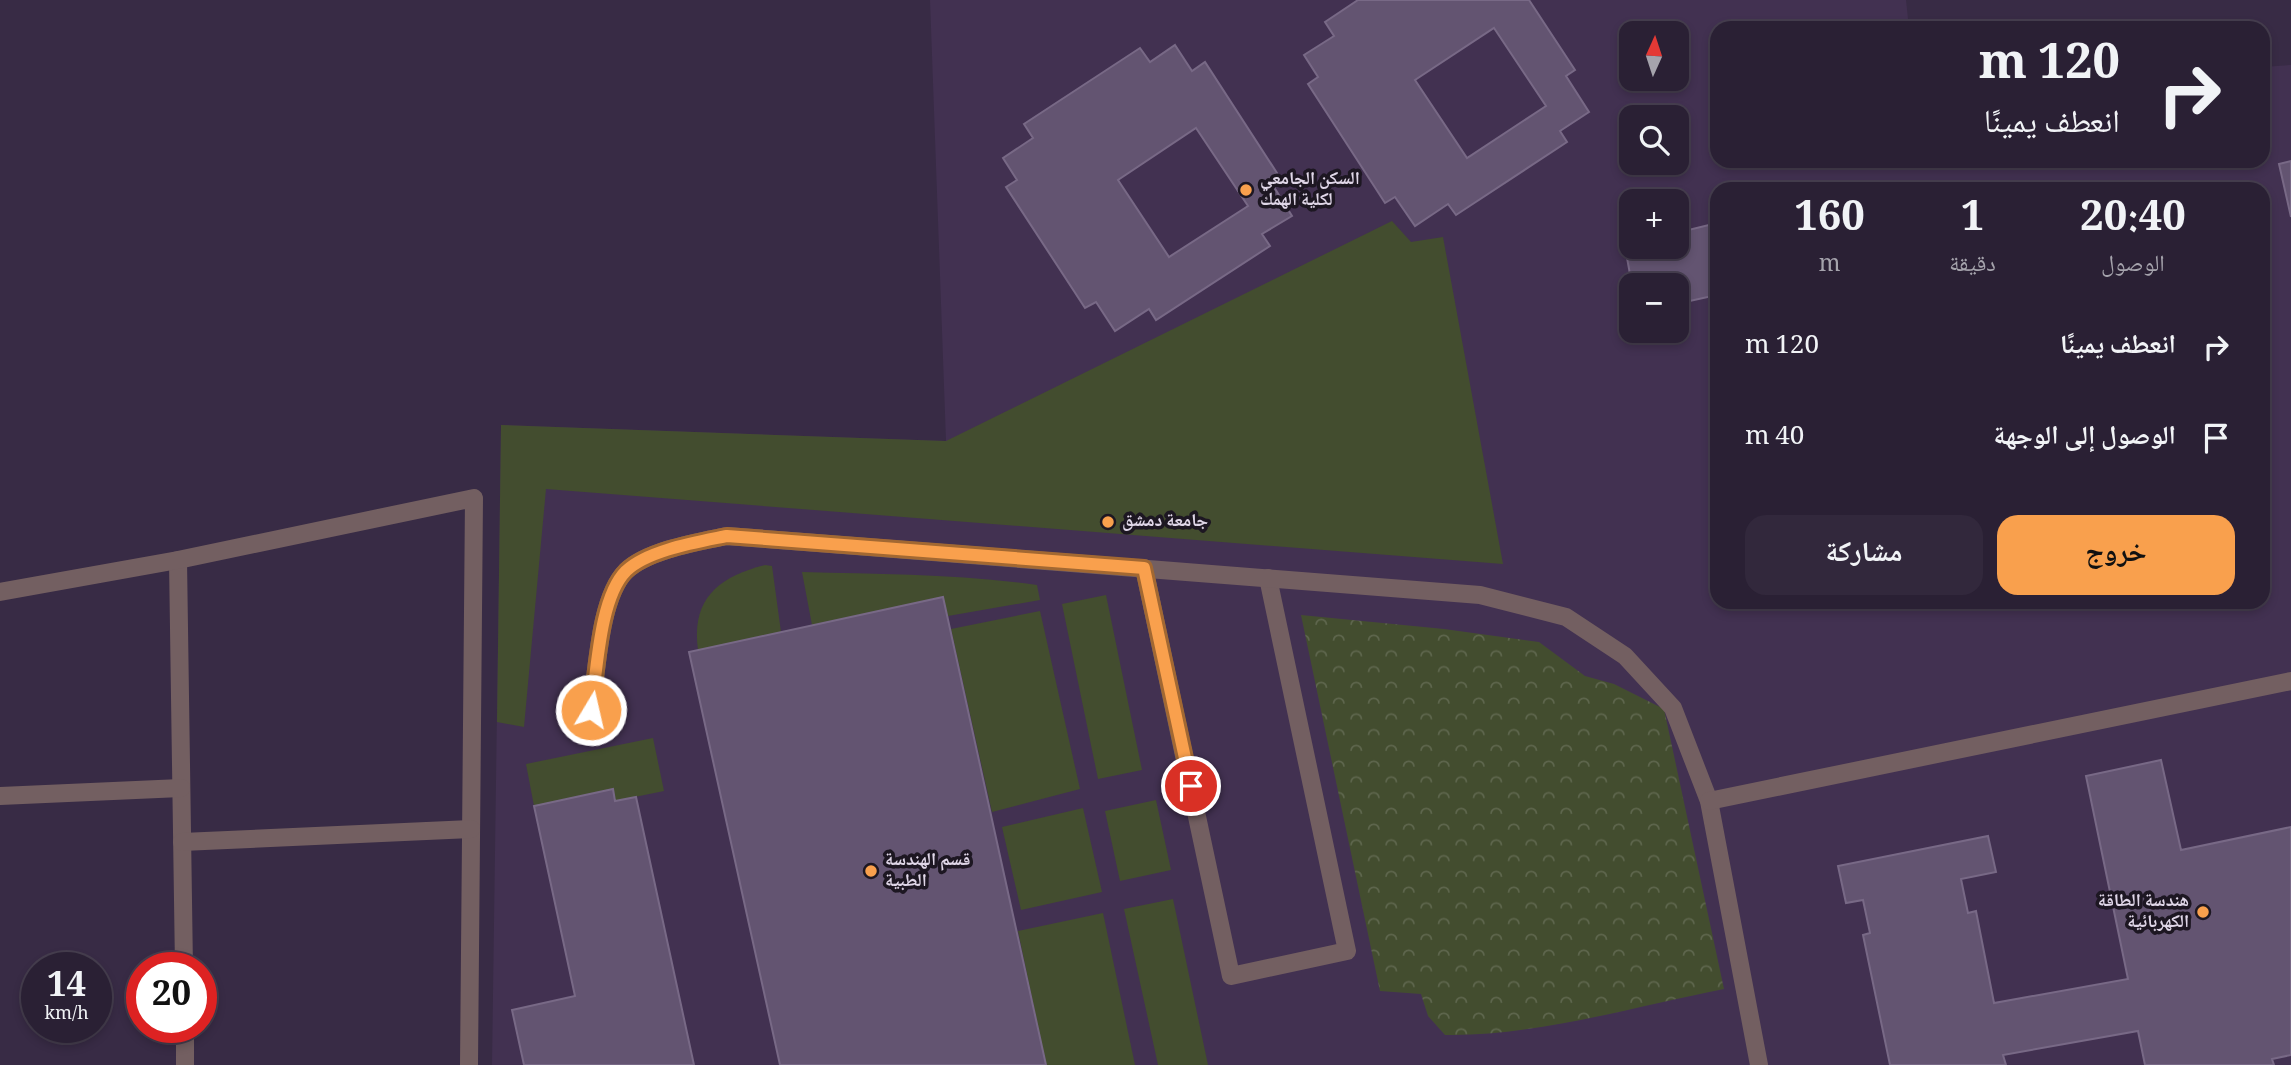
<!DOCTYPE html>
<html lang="ar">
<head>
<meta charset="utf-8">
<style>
  body { margin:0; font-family:Georgia,"Noto Naskh Arabic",serif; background:#32283c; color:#f1f3f6; direction:rtl; height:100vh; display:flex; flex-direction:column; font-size:26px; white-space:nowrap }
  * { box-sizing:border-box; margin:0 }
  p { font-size:23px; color:#a5a3ac }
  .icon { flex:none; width:38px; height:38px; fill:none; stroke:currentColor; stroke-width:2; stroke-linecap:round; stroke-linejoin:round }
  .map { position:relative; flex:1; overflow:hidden; direction:ltr }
  .details { position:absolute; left:1710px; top:182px; width:560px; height:427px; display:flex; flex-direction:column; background:#2a2034; border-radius:21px; box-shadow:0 4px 10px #0003,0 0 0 2px #463e4f; direction:rtl }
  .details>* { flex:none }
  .guide { position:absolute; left:1710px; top:21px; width:560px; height:147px; border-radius:21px; box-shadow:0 4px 10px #0003,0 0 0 2px #463e4f; direction:rtl; background:#2a2034; color:#f1f3f6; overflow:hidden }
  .needle { width:46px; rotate:3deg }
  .controls { position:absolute; left:1619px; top:21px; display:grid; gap:14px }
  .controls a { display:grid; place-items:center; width:70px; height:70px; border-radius:14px; background:#2a2034; box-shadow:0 4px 10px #0003,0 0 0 2px #463e4f; font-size:35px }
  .speed { position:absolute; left:21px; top:952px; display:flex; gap:14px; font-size:35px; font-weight:700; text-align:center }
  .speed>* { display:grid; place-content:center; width:91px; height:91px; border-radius:50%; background:#2a2034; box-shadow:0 4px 10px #0003,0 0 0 2px #463e4f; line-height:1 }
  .speed small { font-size:18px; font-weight:400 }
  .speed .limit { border:10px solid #d22; background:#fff; color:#111 }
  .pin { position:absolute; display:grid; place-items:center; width:60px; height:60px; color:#fff; margin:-30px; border:4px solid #fff; border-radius:50%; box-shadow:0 2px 7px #0007 }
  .me { position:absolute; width:77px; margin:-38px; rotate:9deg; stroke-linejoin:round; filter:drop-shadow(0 0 5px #0008) }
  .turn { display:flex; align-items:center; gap:24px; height:147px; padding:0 35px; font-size:32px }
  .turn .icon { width:91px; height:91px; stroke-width:2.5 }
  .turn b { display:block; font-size:49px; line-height:60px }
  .eta { display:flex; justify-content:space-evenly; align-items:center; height:119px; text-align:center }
  .eta b { font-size:42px; font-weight:800; line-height:49px }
  .primary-button { display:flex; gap:14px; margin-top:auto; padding:14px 35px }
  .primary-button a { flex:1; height:80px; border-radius:21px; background:#f9a04d; color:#111; font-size:28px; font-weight:800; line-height:80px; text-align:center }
  .primary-button a+a { background:#32283c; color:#f1f3f6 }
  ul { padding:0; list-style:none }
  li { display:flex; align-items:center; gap:21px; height:91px; padding:0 35px }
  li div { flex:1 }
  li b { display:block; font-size:26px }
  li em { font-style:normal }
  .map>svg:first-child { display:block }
</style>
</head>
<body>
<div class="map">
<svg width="2291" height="1065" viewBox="0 0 2291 1065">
  <defs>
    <pattern id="forest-crowns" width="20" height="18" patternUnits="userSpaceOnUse" patternTransform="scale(1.75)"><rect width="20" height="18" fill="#434d2f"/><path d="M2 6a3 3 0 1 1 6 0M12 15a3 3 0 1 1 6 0" fill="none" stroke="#5e664d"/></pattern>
  </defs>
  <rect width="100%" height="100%" fill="#382b45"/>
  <!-- built -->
  <path fill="#423151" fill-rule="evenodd" d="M930,0H1906L1909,28H1717V161H2263V67L2291,65V1065H492L501,425L946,441ZM1631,33H1676V79H1631ZM1631,117H1676V163H1631ZM1717,189H2263V602H1717ZM1631,201H1676V247H1631ZM1631,285H1676V331H1631Z"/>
  <!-- green -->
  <g fill="#434d2f">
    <polygon points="1392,221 1411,242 1443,237 1503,564 546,489 524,727 497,722 501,425 946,441"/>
    <path d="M765,565L772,566L781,632L698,650C691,599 718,577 765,565Z"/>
    <path d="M802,572C881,574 959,574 1037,585L1040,600L948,616L943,597L812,625Z"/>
    <polygon points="1106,595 1142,770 1098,779 1062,604"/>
    <polygon points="1040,611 1080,789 992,812 951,629"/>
    <polygon points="653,738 664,791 615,801 612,789 534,806 526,764"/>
    <polygon points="1156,800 1171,870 1120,881 1105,811"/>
    <polygon points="1083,808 1102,892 1021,910 1002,827"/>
    <polygon points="1173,899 1208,1065 1158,1065 1124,909"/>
    <polygon points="1103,913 1135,1065 1046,1065 1018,931"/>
  </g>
  <!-- forest -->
  <path fill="url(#forest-crowns)" d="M1301,615L1444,629L1539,642L1585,676L1614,684L1664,709L1724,989C1637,1006 1532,1037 1445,1035L1428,1016L1421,994L1380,991Z"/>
  <!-- building -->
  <g fill="#635471" stroke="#786986" stroke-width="2" fill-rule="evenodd">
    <path d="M1358,0H1529L1575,70L1566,76L1589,112L1560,131L1567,142L1456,215L1448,204L1415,226L1395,197L1385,203L1308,84L1318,77L1304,55L1334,36L1325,22ZM1494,28L1546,106L1467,158L1415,80Z"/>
    <path d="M1175,45L1192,71L1205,62L1277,173L1269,179L1292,216L1262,234L1270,246L1156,320L1149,309L1115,331L1096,302L1085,308L1006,187L1017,180L1003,158L1033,138L1024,124L1140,48L1150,62ZM1196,128L1248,206L1169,257L1118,180Z"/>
    <polygon points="2291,161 2291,217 2279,164"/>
    <polygon points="1717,223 1717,295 1676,304 1676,285 1632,285 1625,247 1676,247 1676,233"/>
    <polygon points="943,597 1046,1065 780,1065 689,652"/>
    <polygon points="2161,760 2181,850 2291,827 2291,1055 2272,1059 2274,1065 2145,1065 2138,1031 2003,1055 2006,1065 1890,1065 1863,935 1870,933 1863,900 1846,903 1838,866 1988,836 1996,872 1961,879 1968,913 1976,911 1994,1003 2128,979 2086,776"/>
    <polygon points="613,789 615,801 636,797 694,1065 524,1065 512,1010 575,996 534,806"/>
  </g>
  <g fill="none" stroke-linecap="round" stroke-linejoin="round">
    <!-- lane -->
    <g stroke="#735f61" stroke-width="18">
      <polyline points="1144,568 1231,976 1347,951 1268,578"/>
      <path d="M591,710C597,673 599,598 626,571C648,550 698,542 727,536L1480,595L1566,617L1625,656L1673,708L1709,801L1759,1065"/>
      <polyline points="1709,801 2291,681"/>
    </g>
    <!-- street -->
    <g stroke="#735f61" stroke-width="18">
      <polyline points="178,560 184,968"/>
      <polyline points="0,592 178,560 474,498 469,1065"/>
      <polyline points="0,796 181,788"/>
      <polyline points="182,842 471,829"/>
      <polyline points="185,1027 185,1065"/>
    </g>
  </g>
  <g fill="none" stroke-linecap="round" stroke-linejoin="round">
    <!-- route casing -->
    <g stroke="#a26832" stroke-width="18">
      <path id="route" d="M591,710C597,673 599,598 626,571C648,550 698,542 727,536L1144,568L1191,786"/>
    </g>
    <!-- route -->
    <use href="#route" stroke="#f9a04d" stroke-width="12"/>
  </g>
  <!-- markers -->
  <g fill="#f9a04d" stroke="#1d1722" stroke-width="2.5">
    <circle cx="1246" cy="190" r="7"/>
    <circle cx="1108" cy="522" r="7"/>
    <circle cx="871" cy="871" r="7"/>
    <circle cx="2203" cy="912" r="7"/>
  </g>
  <g text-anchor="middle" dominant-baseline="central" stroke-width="7" stroke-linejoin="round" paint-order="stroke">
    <!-- poi labels -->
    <g font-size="18" font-weight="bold" fill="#e0d7e8" stroke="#1d1722" text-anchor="start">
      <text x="1260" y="180">السكن الجامعي<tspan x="1260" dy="21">لكلية الهمك</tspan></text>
      <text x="1122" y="522">جامعة دمشق</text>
      <text x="885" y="861">قسم الهندسة<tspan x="885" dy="21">الطبية</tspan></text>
      <text x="2189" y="902" text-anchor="end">هندسة الطاقة<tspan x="2189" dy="21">الكهربائية</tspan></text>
    </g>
  </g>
</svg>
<div class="controls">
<a><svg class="needle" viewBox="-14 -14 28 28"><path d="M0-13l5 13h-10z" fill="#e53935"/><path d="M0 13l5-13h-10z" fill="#a5a3ac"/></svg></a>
<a><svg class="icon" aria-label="search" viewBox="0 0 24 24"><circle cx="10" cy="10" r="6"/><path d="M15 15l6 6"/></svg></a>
<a>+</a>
<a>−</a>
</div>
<div class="speed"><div>14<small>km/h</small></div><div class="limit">20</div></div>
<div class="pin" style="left:1191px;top:786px;background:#d93025"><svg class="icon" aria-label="arrive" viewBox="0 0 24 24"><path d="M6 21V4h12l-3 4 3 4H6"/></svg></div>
<svg class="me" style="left:591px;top:710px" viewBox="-20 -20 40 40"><circle r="17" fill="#f9a04d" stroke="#fff" stroke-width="3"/><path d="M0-11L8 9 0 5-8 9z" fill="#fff"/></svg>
<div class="guide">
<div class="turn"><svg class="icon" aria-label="right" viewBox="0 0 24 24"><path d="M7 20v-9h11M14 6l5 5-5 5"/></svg><div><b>120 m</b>انعطف يمينًا</div></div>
</div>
<section class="details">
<div class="eta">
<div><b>20:40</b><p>الوصول</p></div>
<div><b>1</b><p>دقيقة</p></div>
<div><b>160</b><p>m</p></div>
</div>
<ul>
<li><svg class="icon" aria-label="right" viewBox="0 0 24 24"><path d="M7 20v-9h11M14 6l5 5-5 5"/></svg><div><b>انعطف يمينًا</b></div><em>120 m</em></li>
<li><svg class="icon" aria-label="arrive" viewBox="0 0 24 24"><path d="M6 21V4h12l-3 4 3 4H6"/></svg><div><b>الوصول إلى الوجهة</b></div><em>40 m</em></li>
</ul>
<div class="primary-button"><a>خروج</a><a>مشاركة</a></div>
</section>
</div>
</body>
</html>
